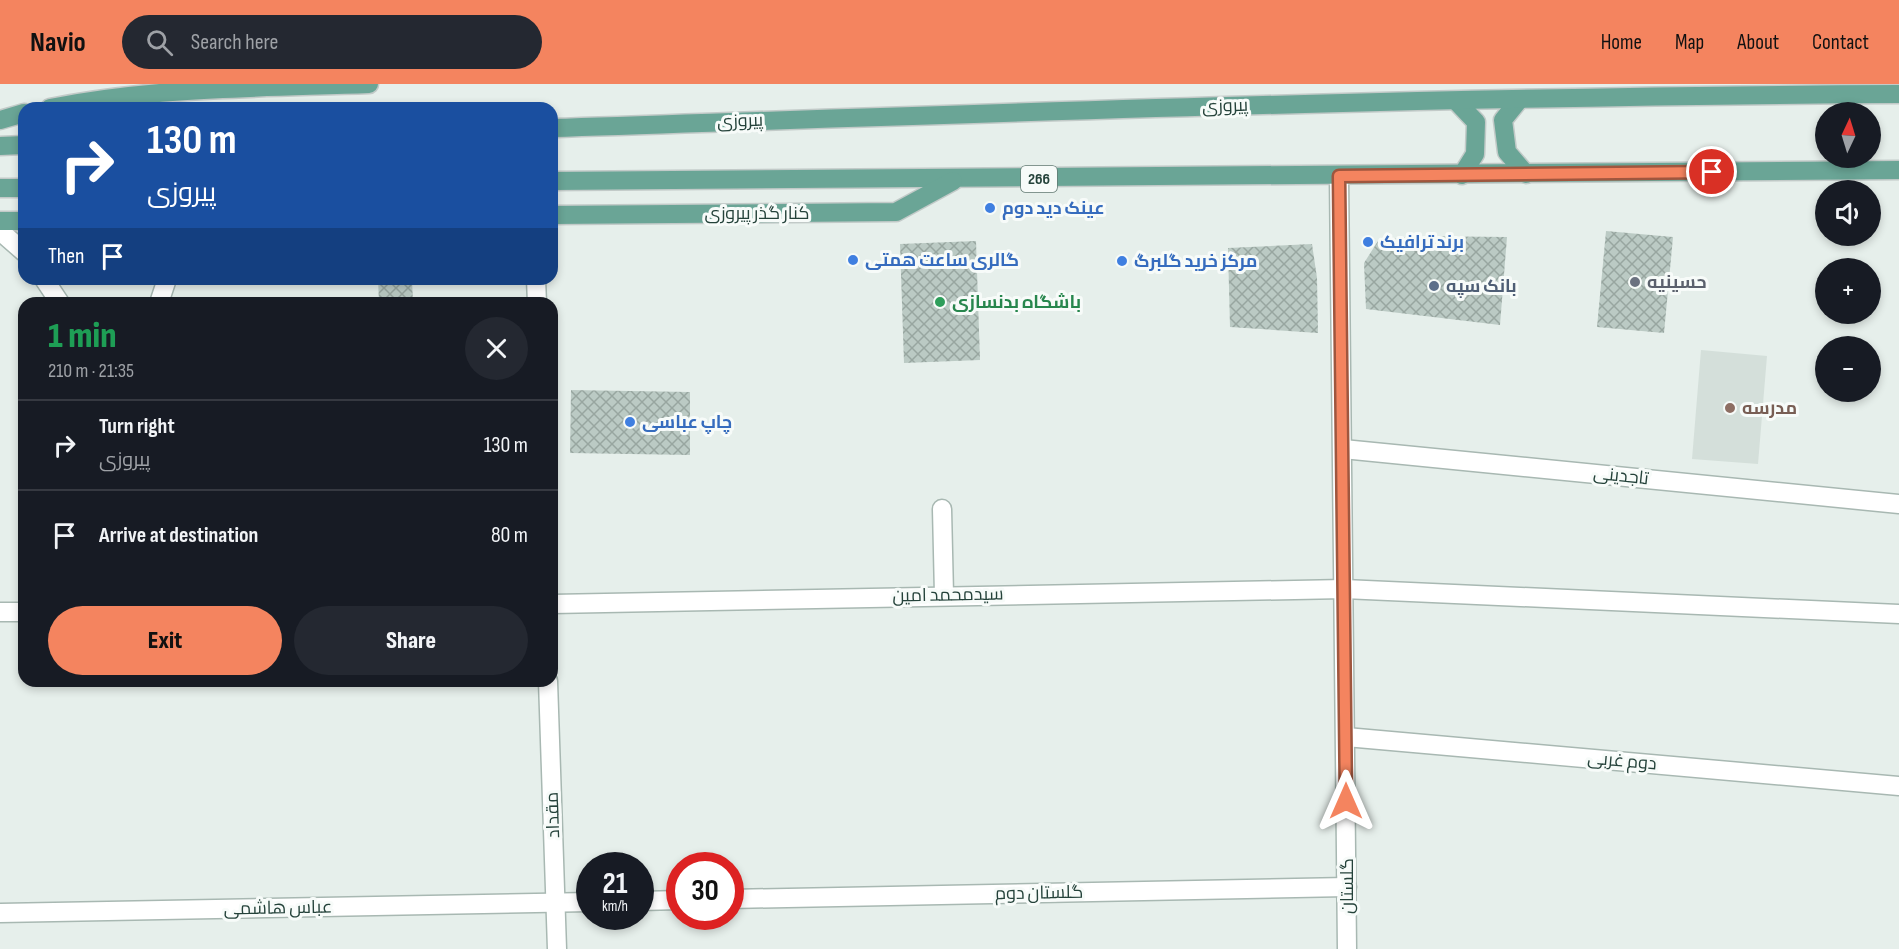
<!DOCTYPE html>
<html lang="en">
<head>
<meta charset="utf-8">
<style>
  body { margin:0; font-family:"Sofia Sans Condensed",Cairo,sans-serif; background:#242831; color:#f1f3f6; height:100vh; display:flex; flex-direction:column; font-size:22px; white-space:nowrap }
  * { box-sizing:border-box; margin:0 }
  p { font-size:20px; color:#9ea1a6 }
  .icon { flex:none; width:33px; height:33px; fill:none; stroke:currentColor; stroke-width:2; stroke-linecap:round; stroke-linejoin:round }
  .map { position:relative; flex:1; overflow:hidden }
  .details { position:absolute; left:18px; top:213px; width:540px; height:390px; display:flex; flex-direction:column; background:#171b24; border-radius:18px; box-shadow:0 3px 9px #0003 }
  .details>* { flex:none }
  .top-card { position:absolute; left:18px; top:18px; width:540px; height:183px; border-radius:18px; box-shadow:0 3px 9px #0003; background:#1a4fa0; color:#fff; overflow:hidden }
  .needle { width:39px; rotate:4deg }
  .fabs { position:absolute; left:1815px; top:18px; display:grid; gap:12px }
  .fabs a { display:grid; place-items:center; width:66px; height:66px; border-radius:50%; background:#171b24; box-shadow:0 3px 9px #0003; font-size:30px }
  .speed { position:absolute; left:576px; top:768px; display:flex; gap:12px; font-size:30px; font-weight:700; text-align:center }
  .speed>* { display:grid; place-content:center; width:78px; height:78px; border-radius:50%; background:#171b24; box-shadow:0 3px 9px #0003; line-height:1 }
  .speed small { font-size:15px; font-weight:400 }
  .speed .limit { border:9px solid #d22; background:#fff; color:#111 }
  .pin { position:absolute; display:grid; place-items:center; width:51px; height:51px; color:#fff; margin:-26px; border:3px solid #fff; border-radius:50%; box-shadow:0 2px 6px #0007 }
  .me { position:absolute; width:66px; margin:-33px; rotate:0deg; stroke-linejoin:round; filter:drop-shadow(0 0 4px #0008) }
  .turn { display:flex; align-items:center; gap:21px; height:126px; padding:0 30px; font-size:27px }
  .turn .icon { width:78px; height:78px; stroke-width:2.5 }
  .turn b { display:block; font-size:42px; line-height:51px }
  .then { display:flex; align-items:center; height:57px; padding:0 30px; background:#0003; gap:12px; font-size:22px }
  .round { display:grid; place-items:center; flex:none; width:63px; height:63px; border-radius:32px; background:#242831 }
  .overview { display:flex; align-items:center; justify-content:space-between; height:102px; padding:0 30px }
  h1 { font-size:36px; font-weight:800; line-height:45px; color:#1e9e55 }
  .primary-button { display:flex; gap:12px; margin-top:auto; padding:12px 30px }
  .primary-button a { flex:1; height:69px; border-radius:36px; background:#f4845f; color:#111; font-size:24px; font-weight:800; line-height:69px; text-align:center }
  .primary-button a+a { background:#242831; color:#f1f3f6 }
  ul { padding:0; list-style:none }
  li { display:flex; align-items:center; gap:18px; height:90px; padding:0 30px; border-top:2px solid #363941 }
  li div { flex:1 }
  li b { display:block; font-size:22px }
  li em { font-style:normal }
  header { display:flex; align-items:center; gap:36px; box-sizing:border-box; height:84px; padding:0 30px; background:#f4845f; color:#111 }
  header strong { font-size:28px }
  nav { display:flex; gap:33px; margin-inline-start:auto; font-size:21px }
  .search { width:420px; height:54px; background:#242831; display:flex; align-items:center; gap:15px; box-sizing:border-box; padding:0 21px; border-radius:33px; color:#9ea1a6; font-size:22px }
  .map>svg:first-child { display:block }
</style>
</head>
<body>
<header>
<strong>Navio</strong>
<div class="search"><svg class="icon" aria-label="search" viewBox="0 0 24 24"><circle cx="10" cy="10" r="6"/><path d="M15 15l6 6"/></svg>Search here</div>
<nav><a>Home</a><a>Map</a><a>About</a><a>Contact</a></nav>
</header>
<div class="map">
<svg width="1899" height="865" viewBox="0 0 1899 865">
  <defs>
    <pattern id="building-cross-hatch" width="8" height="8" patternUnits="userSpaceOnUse" patternTransform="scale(1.5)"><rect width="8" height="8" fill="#bbcac4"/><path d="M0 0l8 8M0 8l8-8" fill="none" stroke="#98a6a0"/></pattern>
  </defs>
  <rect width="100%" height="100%" fill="#e6efeb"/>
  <!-- built -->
  <polygon fill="#d4dfda" points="1701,266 1767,272 1758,380 1692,375"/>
  <!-- building -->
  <g fill="url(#building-cross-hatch)">
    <polygon points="1606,147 1673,153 1664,249 1597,243"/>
    <polygon points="1413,152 1507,153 1500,241 1366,225 1364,179 1378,157"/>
    <polygon points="976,157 980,276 904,279 900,160"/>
    <polygon points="1312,160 1317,194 1318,249 1230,243 1228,164"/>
    <polygon points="378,195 412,195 413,219 379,219"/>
    <polygon points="571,306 690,308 690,371 570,369"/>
  </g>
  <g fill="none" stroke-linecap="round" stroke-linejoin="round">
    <!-- minor casing -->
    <g stroke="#a8b8b2" stroke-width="21">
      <g id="minor">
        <polyline points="1339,92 1347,865"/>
        <polyline points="0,147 24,168"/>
        <polyline points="44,195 60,219"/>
        <polyline points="536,195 537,219"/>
        <polyline points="159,219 167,195"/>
        <polyline points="1343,365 1899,420"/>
        <polyline points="942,425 944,511"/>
        <polyline points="552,520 1344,505 1899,530"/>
        <polyline points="0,528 24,528"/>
        <polyline points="548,597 557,865"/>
        <polyline points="1346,653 1899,702"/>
        <polyline points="730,815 1347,803"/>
        <polyline points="640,817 680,816"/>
        <polyline points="0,829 590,818"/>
      </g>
    </g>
    <!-- major casing -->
    <g stroke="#c2cac8" stroke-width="21">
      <g id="major">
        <polyline points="1519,16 1503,36 1507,68 1526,90"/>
        <polyline points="1456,17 1476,38 1475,70 1462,91"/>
        <path d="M50,24C155,3 262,4 369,0"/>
        <polyline points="0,36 24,29"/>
        <path d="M552,44C1001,29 1450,12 1899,10"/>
        <polyline points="0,62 24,61"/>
        <polyline points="552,97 1899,86"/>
        <polyline points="0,104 24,104"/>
        <polyline points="552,131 896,128 953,97"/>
        <polyline points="0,137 24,137"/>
      </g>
    </g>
    <!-- minor -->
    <use href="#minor" stroke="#fff" stroke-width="18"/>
    <!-- major -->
    <use href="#major" stroke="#6aa596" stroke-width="18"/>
  </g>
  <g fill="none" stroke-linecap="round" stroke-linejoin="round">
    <!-- route casing -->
    <g stroke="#9f563e" stroke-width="15">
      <polyline id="route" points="1346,717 1339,92 1712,88"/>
    </g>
    <!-- route -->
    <use href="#route" stroke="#f4845f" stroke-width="10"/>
  </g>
  <!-- markers -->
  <g fill="#3f7fe0" stroke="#f7fbf9" stroke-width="2">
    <circle cx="990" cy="124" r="6"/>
    <circle cx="1368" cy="158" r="6"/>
    <circle cx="853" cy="176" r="6"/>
    <circle cx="1122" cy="177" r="6"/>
    <circle cx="630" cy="338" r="6"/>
  </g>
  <circle fill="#6b7280" stroke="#f7fbf9" stroke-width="2" cx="1635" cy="198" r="6"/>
  <circle fill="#5c6f8a" stroke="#f7fbf9" stroke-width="2" cx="1434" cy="202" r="6"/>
  <circle fill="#2e9e5b" stroke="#f7fbf9" stroke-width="2" cx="940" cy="218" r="6"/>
  <circle fill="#8d6e63" stroke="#f7fbf9" stroke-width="2" cx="1730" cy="324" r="6"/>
  <g text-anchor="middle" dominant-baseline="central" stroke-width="6" stroke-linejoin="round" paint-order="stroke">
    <!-- shield labels -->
    <rect fill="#f7fbf9" stroke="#637a73" stroke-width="1.5" x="1021" y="82" width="36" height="26" rx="4.5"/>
    <g font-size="16" font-weight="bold" fill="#24423a">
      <text x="1039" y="95">266</text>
    </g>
    <!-- street labels -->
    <g font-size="18" fill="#24423a" stroke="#f7fbf9">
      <text transform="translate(1225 22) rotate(-2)">پیروزی</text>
      <text transform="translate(740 37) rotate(-2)">پیروزی</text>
      <text x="757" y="129">کنار گذر پیروزی</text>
      <text transform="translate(1621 392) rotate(6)">تاجدینی</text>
      <text transform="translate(948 511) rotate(-1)">سیدمحمد امین</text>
      <text transform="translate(1622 677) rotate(5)">دوم غربی</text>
      <text transform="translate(553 731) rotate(-92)">مقداد</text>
      <text transform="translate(1347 802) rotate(-90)">گلستان</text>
      <text transform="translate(1039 809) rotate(-1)">گلستان دوم</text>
      <text transform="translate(278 824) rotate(-1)">عباس هاشمی</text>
    </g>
    <!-- shop labels -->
    <g font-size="18" font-weight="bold" fill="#366cbe" stroke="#f7fbf9" text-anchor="start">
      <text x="1002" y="124">عینک دید دوم</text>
      <text x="1380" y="158">برند ترافیک</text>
      <text x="865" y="176">گالری ساعت همتی</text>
      <text x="1134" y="177">مرکز خرید گلبرگ</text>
      <text x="642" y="338">چاپ عباسی</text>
    </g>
    <!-- worship labels -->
    <g font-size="18" font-weight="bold" fill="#5b616d" stroke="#f7fbf9" text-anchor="start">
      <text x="1647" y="198">حسینیه</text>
    </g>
    <!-- service labels -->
    <g font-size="18" font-weight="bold" fill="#4e5e75" stroke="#f7fbf9" text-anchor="start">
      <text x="1446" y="202">بانک سپه</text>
    </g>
    <!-- leisure labels -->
    <g font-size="18" font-weight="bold" fill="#27864d" stroke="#f7fbf9" text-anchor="start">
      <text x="952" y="218">باشگاه بدنسازی</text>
    </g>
    <!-- education labels -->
    <g font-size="18" font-weight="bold" fill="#785e54" stroke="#f7fbf9" text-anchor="start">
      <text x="1742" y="324">مدرسه</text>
    </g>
  </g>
</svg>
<div class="fabs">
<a><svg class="needle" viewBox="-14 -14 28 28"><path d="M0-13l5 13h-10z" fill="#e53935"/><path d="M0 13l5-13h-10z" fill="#9ea1a6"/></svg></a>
<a><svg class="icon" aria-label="sound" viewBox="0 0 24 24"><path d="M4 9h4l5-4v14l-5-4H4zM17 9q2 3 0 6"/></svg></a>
<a>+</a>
<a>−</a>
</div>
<div class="speed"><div>21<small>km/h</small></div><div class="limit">30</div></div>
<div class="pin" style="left:1712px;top:88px;background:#d93025"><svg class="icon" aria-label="arrive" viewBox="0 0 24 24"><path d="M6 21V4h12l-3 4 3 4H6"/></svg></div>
<svg class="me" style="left:1346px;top:717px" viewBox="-20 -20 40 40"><path d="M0-17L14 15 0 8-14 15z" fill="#f4845f" stroke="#fff" stroke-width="4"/></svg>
<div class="top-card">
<div class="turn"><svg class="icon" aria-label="right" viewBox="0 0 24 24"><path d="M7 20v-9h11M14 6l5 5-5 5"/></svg><div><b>130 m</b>پیروزی</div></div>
<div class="then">Then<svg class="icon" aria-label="arrive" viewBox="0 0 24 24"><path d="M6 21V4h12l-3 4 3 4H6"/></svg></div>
</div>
<section class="details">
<div class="overview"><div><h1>1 min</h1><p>210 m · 21:35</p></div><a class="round"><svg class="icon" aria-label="close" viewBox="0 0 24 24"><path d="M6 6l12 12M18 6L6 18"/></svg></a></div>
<ul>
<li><svg class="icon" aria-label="right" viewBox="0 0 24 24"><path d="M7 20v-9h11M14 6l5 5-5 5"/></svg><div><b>Turn right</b><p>پیروزی</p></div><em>130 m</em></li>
<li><svg class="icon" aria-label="arrive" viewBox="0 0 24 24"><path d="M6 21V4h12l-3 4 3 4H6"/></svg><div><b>Arrive at destination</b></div><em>80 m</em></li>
</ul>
<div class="primary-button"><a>Exit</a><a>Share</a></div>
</section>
</div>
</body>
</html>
